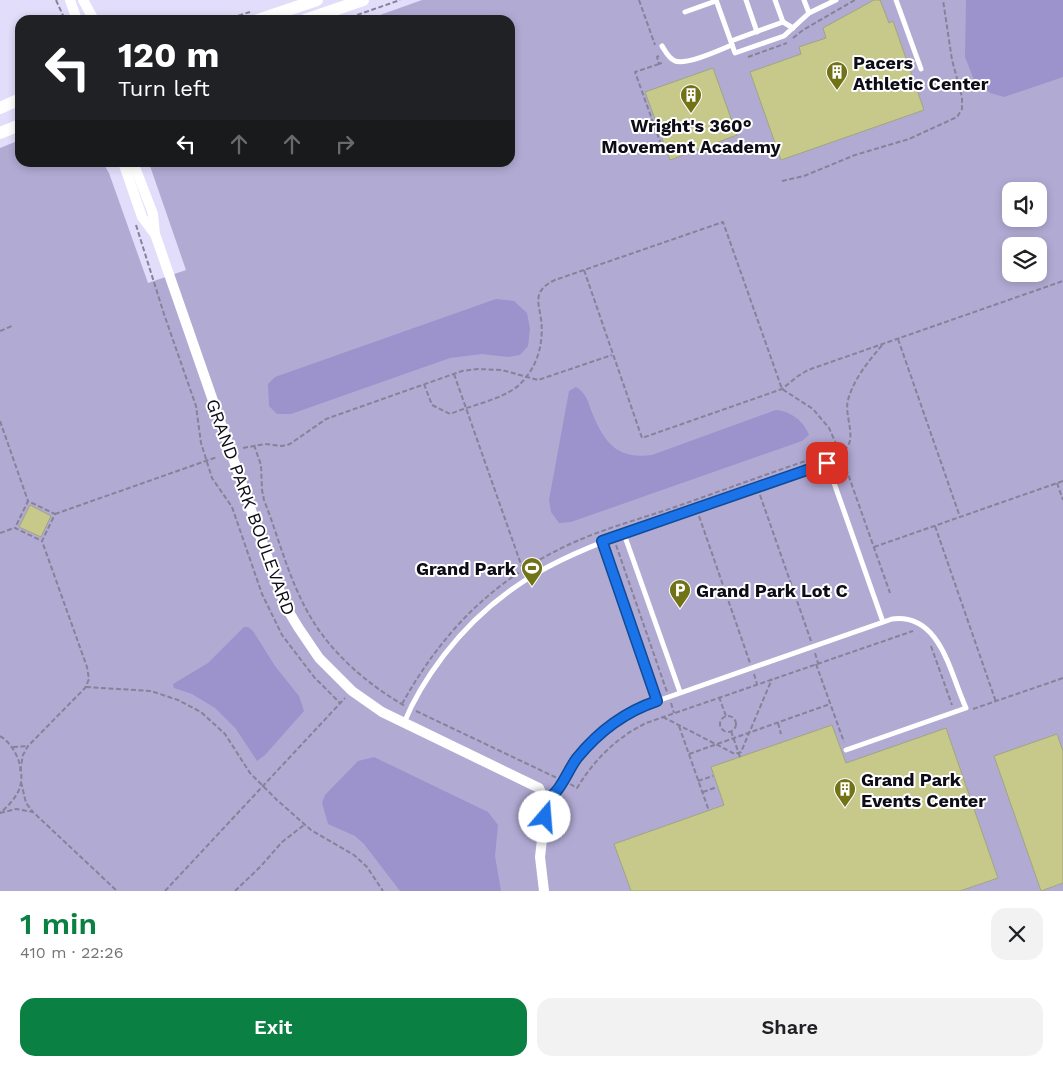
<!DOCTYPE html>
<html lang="en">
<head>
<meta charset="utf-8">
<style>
  body { margin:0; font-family:"Work Sans",sans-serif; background:#f2f2f2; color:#202124; height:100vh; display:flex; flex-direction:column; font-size:19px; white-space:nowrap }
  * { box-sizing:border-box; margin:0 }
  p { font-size:16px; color:#757577 }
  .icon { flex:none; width:28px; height:28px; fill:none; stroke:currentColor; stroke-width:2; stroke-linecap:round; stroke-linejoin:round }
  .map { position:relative; height:891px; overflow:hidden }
  .sheet { display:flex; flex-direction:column; background:#fff; flex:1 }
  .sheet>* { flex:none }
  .hud { position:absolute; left:15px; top:15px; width:500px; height:152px; border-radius:15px; box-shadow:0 2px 8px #0003; background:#202124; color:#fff; overflow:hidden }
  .buttons { position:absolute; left:1002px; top:182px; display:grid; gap:10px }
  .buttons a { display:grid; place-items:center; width:45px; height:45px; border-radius:10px; background:#fff; box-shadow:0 2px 8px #0003; font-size:25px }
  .pin { position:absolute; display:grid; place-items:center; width:42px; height:42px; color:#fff; margin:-21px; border-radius:10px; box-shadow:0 2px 8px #0006 }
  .me { position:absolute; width:55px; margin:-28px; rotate:18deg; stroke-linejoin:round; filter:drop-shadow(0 0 4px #0008) }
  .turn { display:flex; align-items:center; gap:18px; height:105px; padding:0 20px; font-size:22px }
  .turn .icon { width:65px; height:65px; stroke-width:2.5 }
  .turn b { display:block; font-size:35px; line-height:42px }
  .lanes { display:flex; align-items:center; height:48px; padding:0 20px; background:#0003; justify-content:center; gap:25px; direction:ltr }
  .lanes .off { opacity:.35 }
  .round { display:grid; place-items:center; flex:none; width:52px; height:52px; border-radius:15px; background:#f2f2f2 }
  .headline { display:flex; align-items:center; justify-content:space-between; height:85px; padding:0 20px }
  h1 { font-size:30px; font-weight:600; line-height:38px; color:#0b8043 }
  .primary-button { display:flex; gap:10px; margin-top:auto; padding:10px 20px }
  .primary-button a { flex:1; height:58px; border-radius:15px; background:#0b8043; color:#fff; font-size:20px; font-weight:600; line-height:58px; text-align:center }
  .primary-button a+a { background:#f2f2f2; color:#202124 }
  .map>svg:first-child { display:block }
</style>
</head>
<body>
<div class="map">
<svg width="1063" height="891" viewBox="0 0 1063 891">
  <rect width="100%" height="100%" fill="#e1ddfa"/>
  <!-- green -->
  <path fill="#b1abd4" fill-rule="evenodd" d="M422,0H1063V891H0V148L20,140V162L103,163L109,173L148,283L186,270L149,163L510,162V20H366ZM1011,191H1039V219H1011ZM1011,246H1039V274H1011Z"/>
  <!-- water -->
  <g fill="#9c92cc">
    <polygon points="966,0 1063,0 1063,77 1004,97 990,93 974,80 965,57"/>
    <polygon points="496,299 514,301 527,313 530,329 528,346 520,355 508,357 482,354 450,358 291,414 277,414 269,406 268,384 275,377"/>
    <path d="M576,387C585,392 588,401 591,410C603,440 615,460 652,455L776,410C790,411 804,421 809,435L802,441L571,522L559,523L551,512L549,500L569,391Z"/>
    <polygon points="244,627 248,627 253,631 275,666 299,696 304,711 265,755 257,761 236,729 215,708 192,694 174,688 173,684 208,663"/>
    <polygon points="374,757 488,812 498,825 495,856 501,891 400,891 364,844 355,836 328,824 322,803 325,795 358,761"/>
  </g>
  <!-- building -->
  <g fill="#c6c989" stroke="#a2a481">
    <polygon points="874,0 880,0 889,23 893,21 924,110 781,160 750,72 801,54 799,47 826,38 823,28"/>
    <polygon points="713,68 737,135 670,160 645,92"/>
    <polygon points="30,505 51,516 41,537 19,527"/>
    <polygon points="832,725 846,763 946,728 998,878 960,891 631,891 614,844 724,805 711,767"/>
    <polygon points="1057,734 1063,751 1063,883 1041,891 994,756"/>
  </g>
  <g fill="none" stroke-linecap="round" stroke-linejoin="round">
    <!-- path -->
    <g stroke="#868298" stroke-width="2" stroke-dasharray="5 2.5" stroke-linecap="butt">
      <polyline points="56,0 65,20"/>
      <polyline points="639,0 655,45"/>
      <polyline points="224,20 250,12"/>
      <polyline points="343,20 400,0"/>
      <polyline points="793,38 803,30 855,0"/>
      <polyline points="659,56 657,57 659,64 664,62"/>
      <polyline points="748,57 787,43"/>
      <polyline points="659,64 635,72 663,150"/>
      <polyline points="782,181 804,176 855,155 909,139 957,117 962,109 962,97 952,60 943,0"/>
      <polyline points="136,225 164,314 196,406 201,443 212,478 232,507 262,594 282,635 314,677 340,703"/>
      <polyline points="584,270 642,438 782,389 798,376 808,370 1063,281"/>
      <polyline points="0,331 12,326"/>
      <polyline points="898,339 960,517"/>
      <polyline points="454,374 523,570"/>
      <path d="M424,384L432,405L450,414C471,405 506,399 521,383C538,366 544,342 541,319C540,311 537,303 539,295C541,288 548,283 555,280L723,222L782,389L813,409L829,428L842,457L890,593"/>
      <polyline points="0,421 28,501"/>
      <path d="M254,445L261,465L262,490L264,500C277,533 286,569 302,601C323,646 362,681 405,706"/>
      <polyline points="243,448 265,444 282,446 290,444 326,419 462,371 478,369 502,370 538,380 612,355"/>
      <polyline points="1057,483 1063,500"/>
      <polyline points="760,495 811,641"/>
      <polyline points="55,514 217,457"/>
      <polyline points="699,516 750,663"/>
      <polyline points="935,526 996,702"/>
      <polyline points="0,533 14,528"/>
      <polyline points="616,545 667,692"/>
      <polyline points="874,547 1063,481"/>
      <polyline points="931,646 952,705"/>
      <polyline points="815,653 818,663"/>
      <polyline points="816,664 844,742"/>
      <polyline points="754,674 757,684"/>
      <polyline points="86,687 151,691 178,700 201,712 225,734 250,773 277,800 311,830 354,855 367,867 383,891"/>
      <polyline points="719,697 726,716"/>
      <polyline points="671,703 674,713"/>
      <path d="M402,704C442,632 493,580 568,545C602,529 640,519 675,507C732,487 789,466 847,447C856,436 844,414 848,400C854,378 869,361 883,344"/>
      <polyline points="973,709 1063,678"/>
      <polyline points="416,711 557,778"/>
      <circle cx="728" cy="724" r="8"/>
      <polyline points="663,717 735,754 741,752 772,679"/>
      <polyline points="778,723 781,734"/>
      <polyline points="679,726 709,811"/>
      <polyline points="731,731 740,757"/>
      <path d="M0,736C17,746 27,774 18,792C14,800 7,807 0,813"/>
      <polyline points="13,747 28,746"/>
      <polyline points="689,754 830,704"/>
      <polyline points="20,771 23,755 28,746 85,688 89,679 87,667 42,541 55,514 28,501 15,528 42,541"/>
      <polyline points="698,781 713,776"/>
      <polyline points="21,782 26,803 33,812"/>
      <path d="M570,784L577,788C594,760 616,738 646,723L913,631"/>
      <polyline points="703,792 717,787"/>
      <polyline points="0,813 16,809 33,812 117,891"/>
      <polyline points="165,891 345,698"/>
      <polyline points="235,891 261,866 282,842 304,825"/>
    </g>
    <!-- service -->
    <g stroke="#fff" stroke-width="5">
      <polyline points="716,0 735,53 784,36 809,13 836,0"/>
      <polyline points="746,0 757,32"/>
      <polyline points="775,0 783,22"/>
      <polyline points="804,0 809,13"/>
      <polyline points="896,0 921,69"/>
      <polyline points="685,12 716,1"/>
      <polyline points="731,41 783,22 793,28"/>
      <path d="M662,46C666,52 668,58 675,61C688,65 719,50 732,45"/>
      <polyline points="624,534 680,692"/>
      <polyline points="602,541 657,701"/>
      <path d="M404,723C414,698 428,676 444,655C508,572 582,548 677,516C727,498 777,481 827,463L883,622"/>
      <path d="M545,800C561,793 567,771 577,758C596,735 617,718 643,706L892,619C941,613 950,674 966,708L846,750"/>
    </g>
    <!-- minor -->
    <g stroke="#fff" stroke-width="10">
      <polyline points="70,0 77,20"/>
      <polyline points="83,0 94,20"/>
      <polyline points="123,162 142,217 154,233"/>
      <polyline points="133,162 153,214 155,234 274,576 286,607 298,627 319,658 352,691 382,712 539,788 546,805 540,857 544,891"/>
    </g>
    <!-- tertiary -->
    <g stroke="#fff" stroke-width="12">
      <polyline points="258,20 317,0"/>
      <polyline points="305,20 363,0"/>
      <polyline points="0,108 20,99"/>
      <polyline points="0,133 20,125"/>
    </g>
  </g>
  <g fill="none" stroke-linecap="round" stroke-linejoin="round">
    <!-- route casing -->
    <g stroke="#114b97" stroke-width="12">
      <path id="route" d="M545,817V800C561,793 567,771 577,758C599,731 624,712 657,701L602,541L827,463"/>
    </g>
    <!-- route -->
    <use href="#route" stroke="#1a73e8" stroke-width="9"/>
  </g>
  <!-- icons -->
  <defs>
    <g id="building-pin" transform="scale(1.125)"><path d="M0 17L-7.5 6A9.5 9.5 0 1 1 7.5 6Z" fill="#727217" stroke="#fff"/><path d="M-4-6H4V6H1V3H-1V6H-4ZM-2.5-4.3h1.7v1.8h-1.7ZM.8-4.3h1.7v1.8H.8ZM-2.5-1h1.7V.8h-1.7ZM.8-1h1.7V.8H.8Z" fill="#fff"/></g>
    <g id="stadium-pin" transform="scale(1.125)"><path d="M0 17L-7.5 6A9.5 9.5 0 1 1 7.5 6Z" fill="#727217" stroke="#fff"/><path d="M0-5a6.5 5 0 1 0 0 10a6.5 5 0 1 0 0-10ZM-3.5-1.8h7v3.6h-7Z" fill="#fff"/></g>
    <g id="parking-pin" transform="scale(1.125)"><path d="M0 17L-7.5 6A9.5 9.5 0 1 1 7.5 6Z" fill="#727217" stroke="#fff"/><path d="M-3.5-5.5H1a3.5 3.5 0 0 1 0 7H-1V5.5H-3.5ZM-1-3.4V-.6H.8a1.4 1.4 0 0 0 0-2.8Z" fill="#fff"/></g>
  </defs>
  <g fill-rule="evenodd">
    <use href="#building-pin" x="837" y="72"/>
    <use href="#building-pin" x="691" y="95"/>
    <use href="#stadium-pin" x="532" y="568"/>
    <use href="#parking-pin" x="680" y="590"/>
    <use href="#building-pin" x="845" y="789"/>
  </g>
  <g text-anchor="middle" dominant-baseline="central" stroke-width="4" stroke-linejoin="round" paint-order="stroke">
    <!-- poi labels -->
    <g font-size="18" font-weight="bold" fill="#0e0c17" stroke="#fff" text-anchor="start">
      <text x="853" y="62">Pacers<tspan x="853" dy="21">Athletic Center</tspan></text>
      <text x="691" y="125" text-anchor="middle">Wright's 360°<tspan x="691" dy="21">Movement Academy</tspan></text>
      <text x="516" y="568" text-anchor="end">Grand Park</text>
      <text x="696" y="590">Grand Park Lot C</text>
      <text x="861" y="779">Grand Park<tspan x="861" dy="21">Events Center</tspan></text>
    </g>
    <!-- street labels -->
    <g font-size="18" fill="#0e0c17" stroke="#fff">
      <text transform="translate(251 507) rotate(70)">GRAND PARK BOULEVARD</text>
    </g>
  </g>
</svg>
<div class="buttons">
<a><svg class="icon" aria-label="sound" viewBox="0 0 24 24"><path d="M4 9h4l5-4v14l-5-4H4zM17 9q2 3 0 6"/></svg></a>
<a><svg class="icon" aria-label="layers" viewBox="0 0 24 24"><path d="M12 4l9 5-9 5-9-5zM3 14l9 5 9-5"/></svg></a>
</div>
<div class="pin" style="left:827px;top:463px;background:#d93025"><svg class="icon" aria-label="arrive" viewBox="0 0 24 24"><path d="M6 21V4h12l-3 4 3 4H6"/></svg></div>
<svg class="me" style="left:545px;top:817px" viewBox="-20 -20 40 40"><circle r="19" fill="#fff"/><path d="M0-13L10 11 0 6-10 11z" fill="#1a73e8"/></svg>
<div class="hud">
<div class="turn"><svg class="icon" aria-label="left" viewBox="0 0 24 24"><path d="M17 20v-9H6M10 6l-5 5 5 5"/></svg><div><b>120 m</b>Turn left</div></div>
<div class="lanes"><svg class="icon" aria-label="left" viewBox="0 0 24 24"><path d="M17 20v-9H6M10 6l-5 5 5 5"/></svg><svg class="icon off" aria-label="ahead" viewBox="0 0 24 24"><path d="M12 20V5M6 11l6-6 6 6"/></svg><svg class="icon off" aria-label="ahead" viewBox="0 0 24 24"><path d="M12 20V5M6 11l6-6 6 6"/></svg><svg class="icon off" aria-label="right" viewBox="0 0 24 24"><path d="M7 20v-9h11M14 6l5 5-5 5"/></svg></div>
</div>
</div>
<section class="sheet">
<div class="headline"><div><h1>1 min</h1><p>410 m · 22:26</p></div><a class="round"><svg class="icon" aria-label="close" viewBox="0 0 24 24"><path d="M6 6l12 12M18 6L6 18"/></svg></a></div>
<div class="primary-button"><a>Exit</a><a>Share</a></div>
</section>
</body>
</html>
